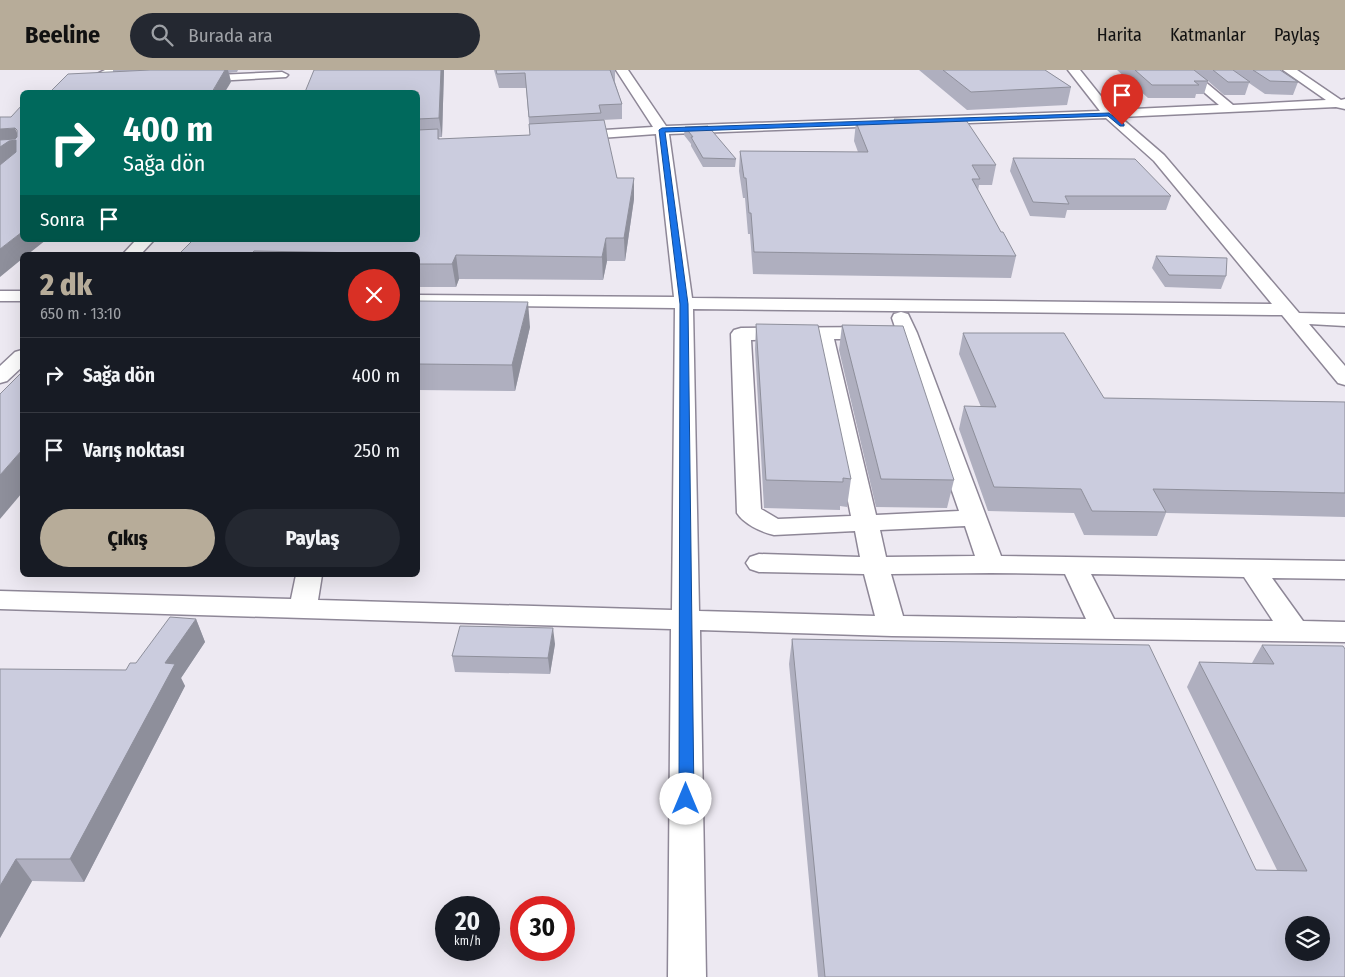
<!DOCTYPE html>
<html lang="tr">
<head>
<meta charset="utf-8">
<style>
  body { margin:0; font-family:"Fira Sans Condensed",sans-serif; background:#242831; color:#f1f3f6; height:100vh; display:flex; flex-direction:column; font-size:19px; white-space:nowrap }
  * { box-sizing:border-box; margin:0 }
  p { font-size:16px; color:#9ea1a6 }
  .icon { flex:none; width:28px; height:28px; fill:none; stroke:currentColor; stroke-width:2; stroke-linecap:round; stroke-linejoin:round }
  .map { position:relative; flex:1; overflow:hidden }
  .drawer { position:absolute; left:20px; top:182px; width:400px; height:325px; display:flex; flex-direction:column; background:#171b24; border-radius:8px; box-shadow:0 5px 20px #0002 }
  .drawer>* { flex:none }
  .top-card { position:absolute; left:20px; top:20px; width:400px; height:152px; border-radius:8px; box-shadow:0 5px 20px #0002; background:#00695c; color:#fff; overflow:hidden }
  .fabs { position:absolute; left:1285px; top:846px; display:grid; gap:10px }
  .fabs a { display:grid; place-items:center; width:45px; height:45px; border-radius:50%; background:#171b24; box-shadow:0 5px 20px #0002; font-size:25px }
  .speed { position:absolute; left:435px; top:826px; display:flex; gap:10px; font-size:25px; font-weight:700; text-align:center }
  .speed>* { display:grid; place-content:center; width:65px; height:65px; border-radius:50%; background:#171b24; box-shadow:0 5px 20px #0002; line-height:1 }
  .speed small { font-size:12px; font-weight:400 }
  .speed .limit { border:8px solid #d22; background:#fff; color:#111 }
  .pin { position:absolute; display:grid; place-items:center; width:42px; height:42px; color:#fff; margin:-51px -21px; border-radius:50% 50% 50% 0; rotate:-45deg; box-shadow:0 0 5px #0007 }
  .pin .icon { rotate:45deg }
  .me { position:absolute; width:55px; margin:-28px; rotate:0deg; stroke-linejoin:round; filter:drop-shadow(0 0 4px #0008) }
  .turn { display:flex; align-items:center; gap:18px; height:105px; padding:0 20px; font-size:22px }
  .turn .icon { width:65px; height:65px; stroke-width:2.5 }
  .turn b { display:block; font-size:35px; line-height:42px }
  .then { display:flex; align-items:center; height:48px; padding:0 20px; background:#0003; gap:10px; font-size:19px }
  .round { display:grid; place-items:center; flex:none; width:52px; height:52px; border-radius:26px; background:#242831 }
  .summary { display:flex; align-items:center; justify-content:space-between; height:85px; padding:0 20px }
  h1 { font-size:30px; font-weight:800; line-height:38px; color:#b7ac99 }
  .button { display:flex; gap:10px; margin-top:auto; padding:10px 20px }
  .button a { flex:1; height:58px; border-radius:30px; background:#b7ac99; color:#111; font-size:20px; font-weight:800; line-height:58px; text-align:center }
  .button a+a { background:#242831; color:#f1f3f6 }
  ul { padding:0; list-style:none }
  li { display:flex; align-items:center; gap:15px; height:75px; padding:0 20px; border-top:1px solid #363941 }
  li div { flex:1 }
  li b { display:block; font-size:19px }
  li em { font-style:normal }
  header { display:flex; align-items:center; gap:30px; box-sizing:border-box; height:70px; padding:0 25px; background:#b7ac99; color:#111 }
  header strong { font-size:24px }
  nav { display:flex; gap:28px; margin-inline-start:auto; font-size:18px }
  .search { width:350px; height:45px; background:#242831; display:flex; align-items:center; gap:12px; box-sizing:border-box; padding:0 18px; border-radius:28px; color:#9ea1a6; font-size:19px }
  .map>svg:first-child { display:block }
</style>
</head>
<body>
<header>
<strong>Beeline</strong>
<div class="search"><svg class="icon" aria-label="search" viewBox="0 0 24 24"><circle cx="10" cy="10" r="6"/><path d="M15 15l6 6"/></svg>Burada ara</div>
<nav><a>Harita</a><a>Katmanlar</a><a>Paylaş</a></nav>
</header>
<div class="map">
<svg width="1345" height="907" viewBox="0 0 1345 907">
  <rect width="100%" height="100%" fill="#fbfafe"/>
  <!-- built -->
  <path fill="#ede9f2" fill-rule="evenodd" d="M0,0H1345V907H0ZM22,22H418V170H22ZM22,185H418V505H22ZM446,838H489V880H446ZM521,838H564V880H521ZM1294,855H1321V882H1294Z"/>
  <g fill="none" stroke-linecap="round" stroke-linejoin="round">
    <!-- minor casing -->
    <g stroke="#8e8797" stroke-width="3">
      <g id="minor">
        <polygon points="105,0 120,0 75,22 60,22"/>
        <path d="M616,0H628L666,56L1100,41L1068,0H1080L1112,40L1219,35L1178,0H1191L1233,35L1326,30L1283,0H1297L1341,30L1345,29V39L1336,37L1120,47L1164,85L1299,243L1345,244V256L1309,254L1345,296V315L1338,313L1282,245L693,239L699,541L875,546L864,504L759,502L750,499L746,493L750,487L759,484L860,487L855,461L774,465C761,462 744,454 737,443L731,264L734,260L741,258L895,257L892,248L894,244L901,242L908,244L917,263L1001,486L1345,491V509L1272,508L1303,551L1345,552V572L892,566L700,560L706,907H668L671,559L0,539V521L291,529L296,505H322L318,530L672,540L675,238L418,235V225L674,227L656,64L572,70L565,66L572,62L653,57ZM1106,48L1154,91L1272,234L692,228L669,64ZM815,269L851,446L778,449L761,439L751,270ZM834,269H899L959,441L876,445ZM965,456L975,486L886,487L880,460ZM991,503L1065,504L1086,549L903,546L891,504ZM1091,504L1244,507L1273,551L1114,549Z"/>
        <polygon points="282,2 288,5 286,7 196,12 190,9 196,6"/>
        <polygon points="136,170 154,170 140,185 122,185"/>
        <rect x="0" y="221" width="22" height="10"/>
        <polygon points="22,280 22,297 7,311 0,313 0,296 15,282"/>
      </g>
    </g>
    <!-- minor -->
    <use href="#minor" fill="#fff" fill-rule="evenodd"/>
  </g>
  <!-- wall -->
  <g fill="#afafbf">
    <polygon points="113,0 238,0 237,2 229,3 231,12 113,2"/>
    <polygon points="314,0 444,0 442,67 439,67 440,69 530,65 526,18 499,18 494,0 615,0 615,12 622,34 622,49 602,50 617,108 634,129 625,191 607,191 603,210 459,209 456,217 418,217 418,185 178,185 418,170 418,22"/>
    <polygon points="919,0 1045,0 1071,17 1067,35 967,40"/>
    <polygon points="1117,0 1280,0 1298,12 1293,25 1265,24 1249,13 1245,25 1224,25 1208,11 1204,24 1196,24 1195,28 1148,28"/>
    <polygon points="894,49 996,95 992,115 979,115 978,121 1001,162 1016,186 1011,208 753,204 750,164 748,164 745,128 743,128 739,101 740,81 858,82 854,71 856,52 894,53"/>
    <polygon points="685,57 736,89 735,97 703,97 691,76 691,74 684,65"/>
    <polygon points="1013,88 1171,126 1166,140 1067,140 1065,148 1030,146 1010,101"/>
    <polygon points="1156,186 1226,206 1221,219 1165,217 1152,198"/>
    <polygon points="418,231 530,257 515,321 418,320"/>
    <polygon points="756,254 851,409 847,437 840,436 840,440 764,438 755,279"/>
    <polygon points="842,255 954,410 947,438 876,437 839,280"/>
    <polygon points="963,263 1104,328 1345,332 1345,447 1166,443 1157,466 1084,465 1074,443 988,441 959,359 964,336 981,337 959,284"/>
    <polygon points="196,549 205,572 181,608 185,616 84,812 32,811 0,868 0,599 126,600"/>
    <polygon points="792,569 1256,800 1277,800 1187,617 1199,592 1252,593 1262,575 1345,579 1345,907 818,907 789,594"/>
    <polygon points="555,574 550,604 455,602 452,586"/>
  </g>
  <!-- shaded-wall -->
  <g fill="#8e8f9b">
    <polygon points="225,0 228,0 231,12 225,22 212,22"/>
    <polygon points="441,0 444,0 442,67 439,48"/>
    <polygon points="15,58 22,75 22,61 22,90 0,101 0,59"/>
    <polygon points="634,108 634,129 625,191 624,168"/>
    <polygon points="22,162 22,170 46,170 27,185 22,185 22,189 0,207 0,179"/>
    <polygon points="606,168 607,191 603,210 602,187"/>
    <polygon points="456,185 459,209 456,217 452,194"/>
    <polygon points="528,232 530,257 515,321 512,295"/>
    <polygon points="22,380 22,423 0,449 0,405"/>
    <polygon points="196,549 205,572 181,608 185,616 84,812 70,789 165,593"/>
    <polygon points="553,558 555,574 550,604 548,588"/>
    <polygon points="16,789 32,811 0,868 0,816"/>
  </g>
  <!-- building -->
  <g fill="#cbccde" stroke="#8e8f9b" fill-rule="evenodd">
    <polygon points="150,0 225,0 212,22 50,22 68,4"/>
    <polygon points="314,0 441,0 439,48 418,49 418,22 305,22"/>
    <polygon points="496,0 610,0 622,34 599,35 601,43 529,47 525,3 497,4"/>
    <polygon points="943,0 1045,0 1071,17 971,22"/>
    <polygon points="1135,0 1194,0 1208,11 1194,11 1199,15 1152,15"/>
    <polygon points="1213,0 1233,0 1250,12 1228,12"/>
    <polygon points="1253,0 1280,0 1298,12 1270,11"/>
    <polygon points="22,35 22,162 0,179 0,95 16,82 16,70 9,71 0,77 0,70 15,69 17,67 17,60 15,58 0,59 0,47 11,47"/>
    <polygon points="894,49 966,50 996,95 972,95 980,109 972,109 1001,162 1003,162 1016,186 754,182 751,143 749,143 746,108 744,108 740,81 868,82 856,52 896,53"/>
    <polygon points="604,50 617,108 634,108 624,168 606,168 602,187 456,185 452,194 418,194 418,185 364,185 365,183 254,181 251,184 178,185 193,170 418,170 418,60 438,59 438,69 530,65 529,54"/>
    <polygon points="708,56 736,89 703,88 691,67 693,67 685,57"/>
    <polygon points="1013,88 1135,89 1171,126 1065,126 1069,134 1033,132"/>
    <polygon points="1156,186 1227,188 1226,206 1169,205"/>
    <polygon points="418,231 528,232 512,295 418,294"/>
    <polygon points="756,254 818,255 851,409 843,408 843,412 766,410"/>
    <polygon points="842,255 903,256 954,410 881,409"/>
    <polygon points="963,263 1064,263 1104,328 1345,332 1345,423 1153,419 1166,442 1092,441 1081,419 994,417 964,336 996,337"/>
    <polygon points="22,302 22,380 0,405 0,324"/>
    <polygon points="170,547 196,549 165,593 175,594 70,789 16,789 0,816 0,599 126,600 130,593 136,593"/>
    <polygon points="460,556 553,558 548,588 452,586"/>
    <path d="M792,569L1149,575L1256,800L1307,801L1199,592L1274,594L1262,575L1343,576L1345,579V907H825ZM1294,855H1321V882H1294Z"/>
  </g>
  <!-- route -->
  <polygon fill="#1a73e8" stroke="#114b97" points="1109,43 1124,54 1124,56 1120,56 1108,46 665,62 688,234 694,729 692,733 686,735 681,733 679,729 680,234 659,60 662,58"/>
</svg>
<div class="fabs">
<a><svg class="icon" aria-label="layers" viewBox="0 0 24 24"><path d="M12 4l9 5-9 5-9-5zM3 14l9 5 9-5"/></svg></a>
</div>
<div class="speed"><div>20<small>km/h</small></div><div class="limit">30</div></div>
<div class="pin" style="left:1122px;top:55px;background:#d93025"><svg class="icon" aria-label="arrive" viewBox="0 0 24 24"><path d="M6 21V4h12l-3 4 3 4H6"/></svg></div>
<svg class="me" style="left:686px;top:729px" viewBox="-20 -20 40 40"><circle r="19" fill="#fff"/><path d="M0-13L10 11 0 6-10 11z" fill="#1a73e8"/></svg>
<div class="top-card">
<div class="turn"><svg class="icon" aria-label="right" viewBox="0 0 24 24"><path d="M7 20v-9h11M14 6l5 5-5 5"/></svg><div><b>400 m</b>Sağa dön</div></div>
<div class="then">Sonra<svg class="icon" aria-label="arrive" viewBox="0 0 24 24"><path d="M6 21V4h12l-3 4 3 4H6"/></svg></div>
</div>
<section class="drawer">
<div class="summary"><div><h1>2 dk</h1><p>650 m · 13:10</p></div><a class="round" style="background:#d93025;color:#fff"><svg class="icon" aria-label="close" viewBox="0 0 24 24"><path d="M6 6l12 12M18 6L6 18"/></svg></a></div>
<ul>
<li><svg class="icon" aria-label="right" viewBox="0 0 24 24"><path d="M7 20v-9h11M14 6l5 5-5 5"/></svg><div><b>Sağa dön</b></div><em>400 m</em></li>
<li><svg class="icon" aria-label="arrive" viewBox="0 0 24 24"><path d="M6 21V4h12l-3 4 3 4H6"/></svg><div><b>Varış noktası</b></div><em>250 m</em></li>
</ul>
<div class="button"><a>Çıkış</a><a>Paylaş</a></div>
</section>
</div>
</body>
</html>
